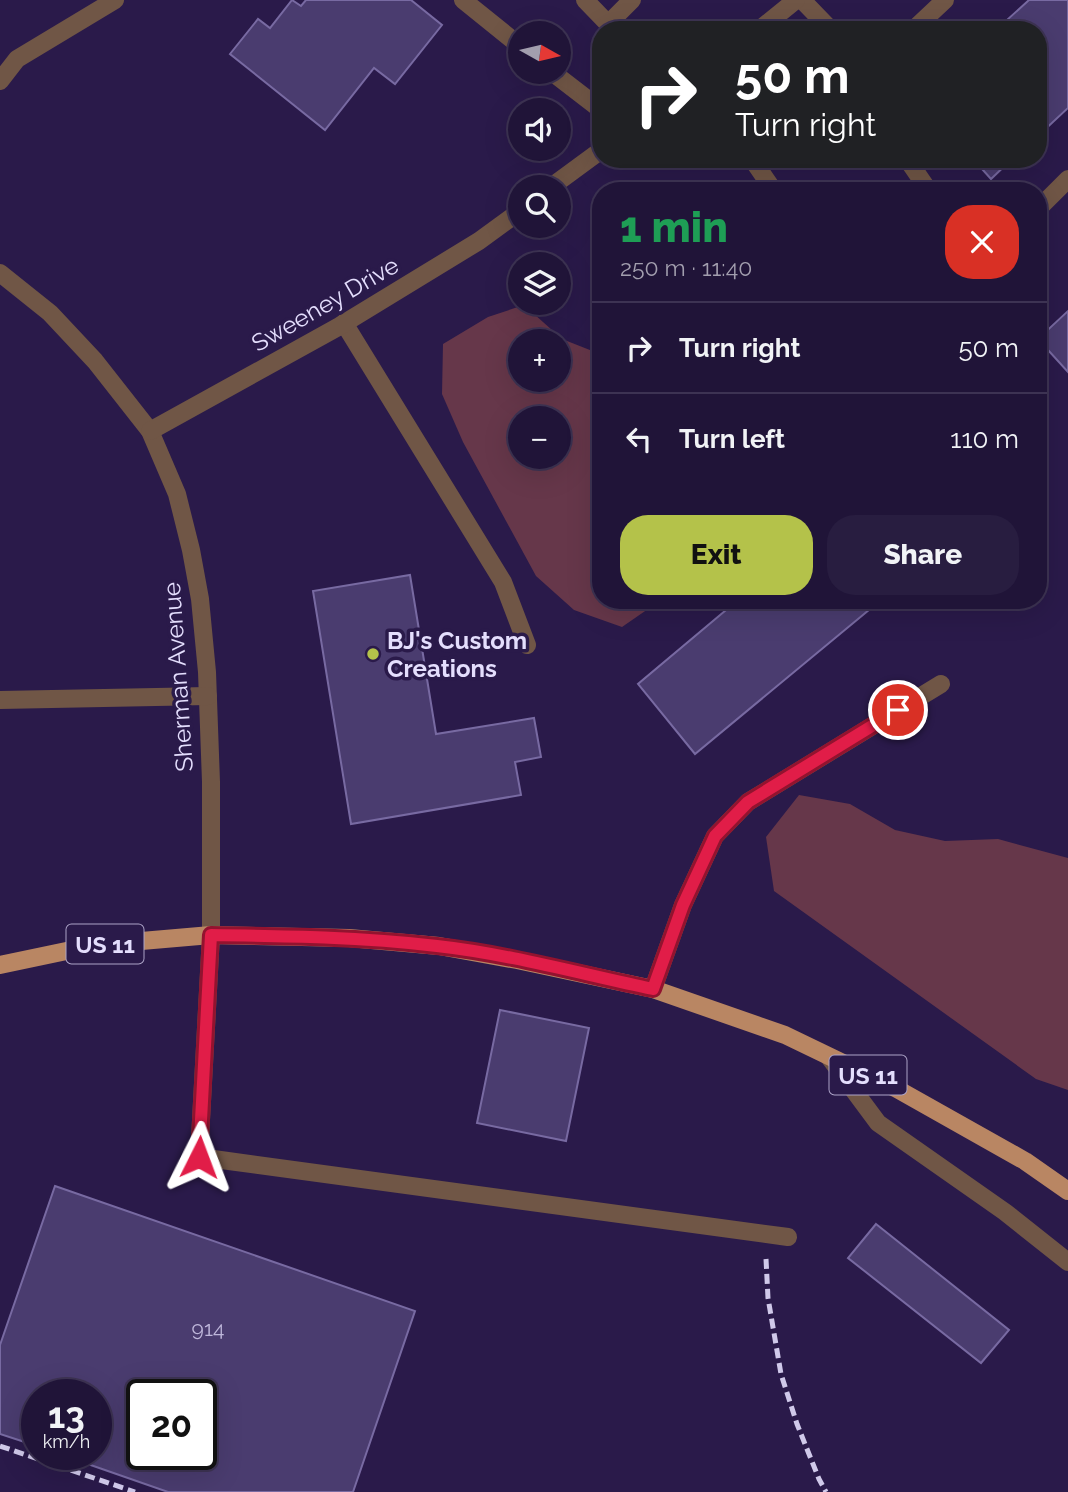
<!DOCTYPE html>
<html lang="en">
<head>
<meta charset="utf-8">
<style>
  body { margin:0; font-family:Raleway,sans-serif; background:#281d40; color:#f1f3f6; height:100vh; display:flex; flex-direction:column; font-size:26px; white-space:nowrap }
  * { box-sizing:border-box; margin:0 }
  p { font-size:23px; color:#a29eae }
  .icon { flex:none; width:38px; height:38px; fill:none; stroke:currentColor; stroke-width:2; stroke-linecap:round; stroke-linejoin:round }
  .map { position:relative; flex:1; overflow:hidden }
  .drawer { position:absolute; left:592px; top:182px; width:455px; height:427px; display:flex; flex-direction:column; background:#201438; border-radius:28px; box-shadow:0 7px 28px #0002,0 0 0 2px #3d3353 }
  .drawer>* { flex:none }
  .top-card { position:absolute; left:592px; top:21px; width:455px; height:147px; border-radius:28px; box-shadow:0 7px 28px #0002,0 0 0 2px #3d3353; background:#202124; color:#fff; overflow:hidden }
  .needle { width:46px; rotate:98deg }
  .tools { position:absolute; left:508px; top:21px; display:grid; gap:14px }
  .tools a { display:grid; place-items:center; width:63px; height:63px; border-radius:50%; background:#201438; box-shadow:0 7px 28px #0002,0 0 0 2px #3d3353; font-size:35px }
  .speed { position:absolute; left:21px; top:1379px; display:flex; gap:14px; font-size:35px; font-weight:700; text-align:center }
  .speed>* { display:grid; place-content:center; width:91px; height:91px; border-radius:50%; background:#201438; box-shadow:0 7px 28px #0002,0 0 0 2px #3d3353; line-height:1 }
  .speed small { font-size:18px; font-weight:400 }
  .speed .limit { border:4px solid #111; border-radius:10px; background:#fff; color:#111 }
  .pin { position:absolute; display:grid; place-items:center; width:60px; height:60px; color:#fff; margin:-30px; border:4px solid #fff; border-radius:50%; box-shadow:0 2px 7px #0007 }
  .me { position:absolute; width:77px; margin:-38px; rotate:3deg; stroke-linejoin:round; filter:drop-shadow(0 0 5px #0008) }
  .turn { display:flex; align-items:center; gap:24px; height:147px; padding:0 28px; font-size:32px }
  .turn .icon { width:91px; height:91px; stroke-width:2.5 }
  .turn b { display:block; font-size:49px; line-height:60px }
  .round { display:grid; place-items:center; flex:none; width:74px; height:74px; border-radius:28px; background:#281d40 }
  .overview { display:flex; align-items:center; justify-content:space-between; height:119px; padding:0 28px }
  h1 { font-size:42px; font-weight:800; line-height:52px; color:#1e9e55 }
  .cta { display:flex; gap:14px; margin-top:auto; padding:14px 28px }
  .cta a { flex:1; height:80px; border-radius:28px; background:#b4c24a; color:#111; font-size:28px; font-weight:800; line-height:80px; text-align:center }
  .cta a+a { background:#281d40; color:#f1f3f6 }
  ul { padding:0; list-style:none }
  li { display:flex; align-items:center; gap:21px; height:91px; padding:0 28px; border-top:2px solid #3d3353 }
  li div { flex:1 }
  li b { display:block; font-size:26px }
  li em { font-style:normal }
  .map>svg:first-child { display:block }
</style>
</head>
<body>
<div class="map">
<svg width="1068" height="1492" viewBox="0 0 1068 1492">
  <rect width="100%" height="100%" fill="#2a1a4a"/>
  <!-- green -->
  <g fill="#66374a" fill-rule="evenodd">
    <path d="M524,305L562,339L600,354V600H661L622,627L574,610L536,576L463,442L442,394L443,344L488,317ZM520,341H558V380H520ZM520,418H558V457H520Z"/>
    <polygon points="799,795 850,804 895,830 945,841 998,839 1068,858 1068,1090 1036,1079 774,891 766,837"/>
  </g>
  <!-- building -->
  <g fill="#4a3c6f" stroke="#786aa2" stroke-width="2" fill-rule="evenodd">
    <polygon points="292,0 301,6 306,0 411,0 442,25 395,84 374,68 325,130 230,54 258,19 270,28"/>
    <polygon points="1029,0 1068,0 1068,108 1038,136 1038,30 996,30"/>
    <polygon points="973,159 1012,159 991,179"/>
    <polygon points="1068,311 1068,372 1038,339"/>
    <polygon points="410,575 436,734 534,718 541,757 515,762 521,795 351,824 313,591"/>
    <polygon points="738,600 881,600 695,754 638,684"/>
    <polygon points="500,1010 589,1028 566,1141 477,1123"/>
    <path d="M55,1186L415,1311L353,1492H168L59,1454H96V1395H37V1446L0,1434V1345ZM142,1395H201V1454H142Z"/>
    <polygon points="876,1224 1009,1330 981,1363 848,1258"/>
  </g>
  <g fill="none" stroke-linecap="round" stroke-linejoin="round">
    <!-- minor -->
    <g stroke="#705646" stroke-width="18">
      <polyline points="463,0 520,46"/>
      <polyline points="585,0 614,30"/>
      <polyline points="802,0 831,30"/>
      <polyline points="608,24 632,0"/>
      <polyline points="759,30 796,0"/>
      <polyline points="913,30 945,0"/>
      <polyline points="552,72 600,109"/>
      <polyline points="0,81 17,59 115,0"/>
      <polyline points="752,159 774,191"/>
      <polyline points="907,159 929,191"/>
      <polyline points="551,187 600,151"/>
      <polyline points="1038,209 1068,179"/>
      <polyline points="0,273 50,313 95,361 150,431 177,494 191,550 200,599 207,672 211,782 211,935 199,1157 788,1237"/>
      <polyline points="344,323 503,582 527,645"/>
      <polyline points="150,431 338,327 479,241 520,211"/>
      <polyline points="0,700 208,696"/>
      <polyline points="653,989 683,905 715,836 748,802 941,684"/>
      <polyline points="829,1057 878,1123 1005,1212 1068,1262"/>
    </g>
    <!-- major -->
    <polyline stroke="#b98663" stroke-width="18" points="0,965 95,945 211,935 349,938 439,946 517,960 653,989 785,1035 897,1089 1025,1161 1068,1191"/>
    <!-- rail -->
    <g stroke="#d0c9ea" stroke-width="5" stroke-dasharray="10 5" stroke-linecap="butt">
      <polyline points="766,1259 768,1298 781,1374 797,1424 819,1479 826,1492"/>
      <polyline points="0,1446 135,1492"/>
    </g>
  </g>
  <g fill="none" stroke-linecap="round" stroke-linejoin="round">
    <!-- route casing -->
    <g stroke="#92132f" stroke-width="18">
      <path id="route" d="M199,1157L211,935C287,936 362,937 437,946C509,954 581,974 653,989L683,905L715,836L748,802L898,710"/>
    </g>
    <!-- route -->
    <use href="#route" stroke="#e11d48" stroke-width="12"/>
  </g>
  <!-- markers -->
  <circle fill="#b4c24a" stroke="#2a1a4a" stroke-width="2.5" cx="373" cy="654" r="7"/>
  <g text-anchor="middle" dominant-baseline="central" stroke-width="7" stroke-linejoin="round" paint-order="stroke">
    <!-- number labels -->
    <g font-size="21" fill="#beb6da">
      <text x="208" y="1328">914</text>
    </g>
    <!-- shield labels -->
    <g fill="#2a1a4a" stroke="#aca3c7" stroke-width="2">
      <rect x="66.5" y="924.5" width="77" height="39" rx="5"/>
      <rect x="829.5" y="1055.5" width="77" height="39" rx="5"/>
    </g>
    <g font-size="23" font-weight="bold" fill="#e4defd">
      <text x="105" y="944">US 11</text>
      <text x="868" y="1075">US 11</text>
    </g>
    <!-- street labels -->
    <g font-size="24" fill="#e4defd" stroke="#2a1a4a">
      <text transform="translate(325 304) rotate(-30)">Sweeney Drive</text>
      <text transform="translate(178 677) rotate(-94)">Sherman Avenue</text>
    </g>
    <!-- poi labels -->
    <g font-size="24" font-weight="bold" fill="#e4defd" stroke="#2a1a4a" text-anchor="start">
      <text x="387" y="640">BJ's Custom<tspan x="387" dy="28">Creations</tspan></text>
    </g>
  </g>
</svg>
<div class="tools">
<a><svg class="needle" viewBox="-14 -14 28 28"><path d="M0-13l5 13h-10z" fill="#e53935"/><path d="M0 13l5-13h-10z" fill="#a29eae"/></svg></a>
<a><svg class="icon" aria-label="sound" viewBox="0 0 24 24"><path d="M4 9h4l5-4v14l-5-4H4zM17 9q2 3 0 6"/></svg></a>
<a><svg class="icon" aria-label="search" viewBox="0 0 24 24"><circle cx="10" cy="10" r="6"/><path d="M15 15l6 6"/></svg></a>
<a><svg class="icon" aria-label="layers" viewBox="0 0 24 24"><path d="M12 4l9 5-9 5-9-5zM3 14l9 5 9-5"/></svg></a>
<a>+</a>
<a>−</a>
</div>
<div class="speed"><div>13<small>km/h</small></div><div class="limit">20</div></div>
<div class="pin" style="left:898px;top:710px;background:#d93025"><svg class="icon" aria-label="arrive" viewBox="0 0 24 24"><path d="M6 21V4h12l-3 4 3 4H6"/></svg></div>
<svg class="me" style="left:199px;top:1157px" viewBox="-20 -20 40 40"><path d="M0-17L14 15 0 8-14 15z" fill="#e11d48" stroke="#fff" stroke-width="4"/></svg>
<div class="top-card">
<div class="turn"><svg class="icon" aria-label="right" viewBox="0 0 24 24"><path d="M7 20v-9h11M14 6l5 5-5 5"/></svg><div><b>50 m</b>Turn right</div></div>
</div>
<section class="drawer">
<div class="overview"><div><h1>1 min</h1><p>250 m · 11:40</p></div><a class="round" style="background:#d93025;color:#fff"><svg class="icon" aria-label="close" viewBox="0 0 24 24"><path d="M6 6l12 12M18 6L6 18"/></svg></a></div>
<ul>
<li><svg class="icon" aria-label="right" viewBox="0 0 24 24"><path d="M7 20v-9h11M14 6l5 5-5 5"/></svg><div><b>Turn right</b></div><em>50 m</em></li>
<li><svg class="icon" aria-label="left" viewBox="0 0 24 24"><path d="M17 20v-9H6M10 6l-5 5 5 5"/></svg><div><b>Turn left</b></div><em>110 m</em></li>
</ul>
<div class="cta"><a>Exit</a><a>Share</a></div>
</section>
</div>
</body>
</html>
